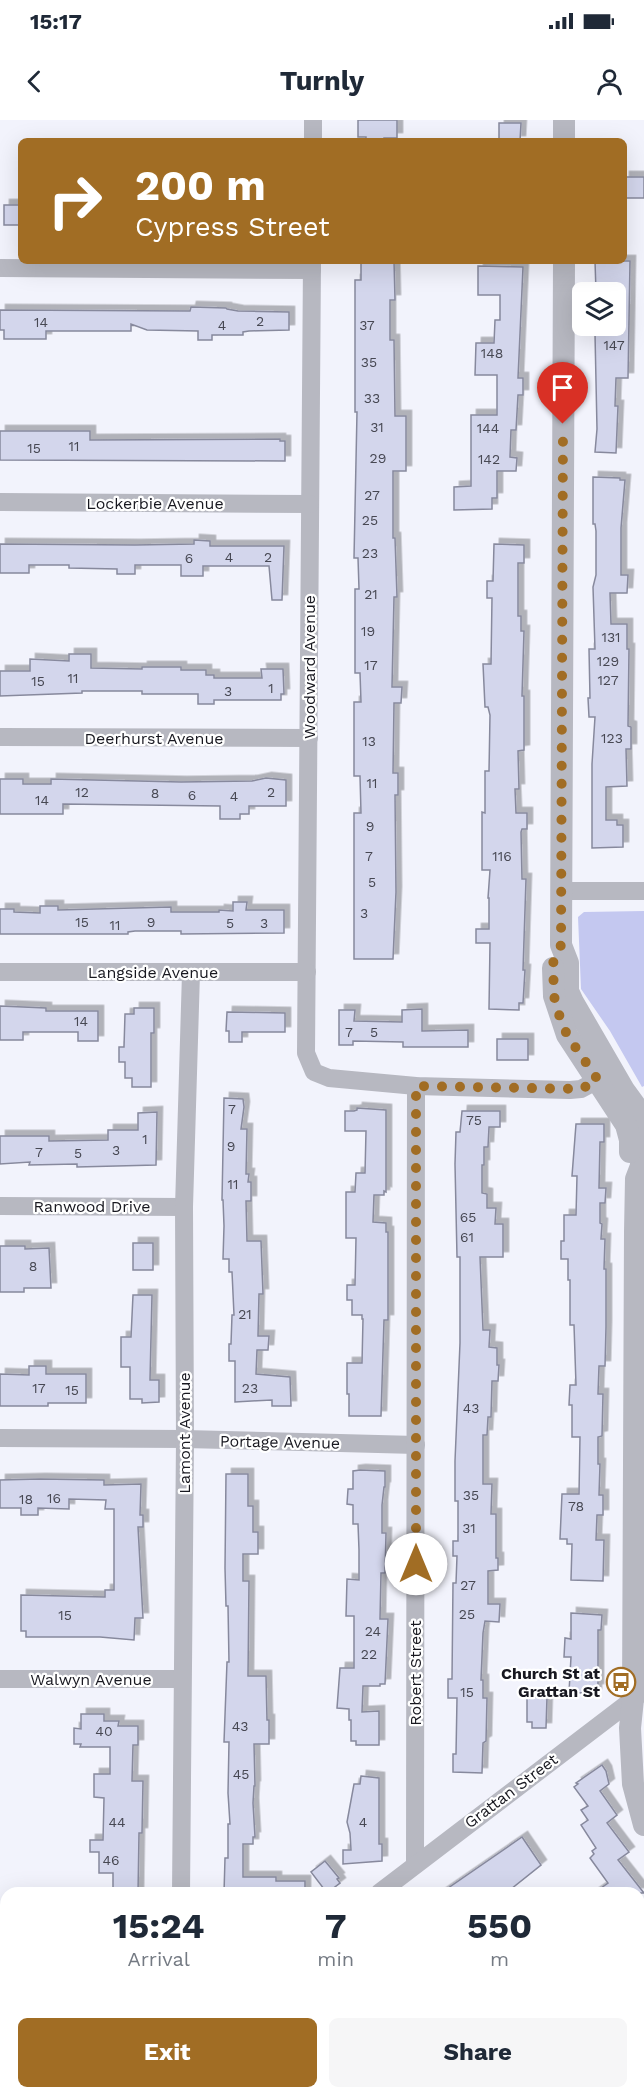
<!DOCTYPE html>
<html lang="en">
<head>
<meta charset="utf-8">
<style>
  body { margin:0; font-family:"Work Sans",sans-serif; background:#f6f6f7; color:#1f2937; height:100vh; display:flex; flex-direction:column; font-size:22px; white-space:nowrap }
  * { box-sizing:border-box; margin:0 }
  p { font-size:20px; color:#747a83 }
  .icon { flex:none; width:33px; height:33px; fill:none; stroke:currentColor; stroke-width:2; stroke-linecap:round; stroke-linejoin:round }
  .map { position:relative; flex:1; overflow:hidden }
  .side { position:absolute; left:0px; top:1767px; width:645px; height:212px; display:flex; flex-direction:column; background:#fff; border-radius:18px 18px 0 0; box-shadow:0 6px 24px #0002 }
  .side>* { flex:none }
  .top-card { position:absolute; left:18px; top:18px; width:609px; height:126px; border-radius:9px; box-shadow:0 6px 24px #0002; background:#a16d24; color:#fff; overflow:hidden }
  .tools { position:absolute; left:572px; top:162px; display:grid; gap:12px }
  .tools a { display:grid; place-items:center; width:54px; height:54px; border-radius:9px; background:#fff; box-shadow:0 6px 24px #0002; font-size:30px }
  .pin { position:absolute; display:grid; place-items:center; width:51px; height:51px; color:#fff; margin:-62px -26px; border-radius:50% 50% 50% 0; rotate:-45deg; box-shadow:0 0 6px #0007 }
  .pin .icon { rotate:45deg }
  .me { position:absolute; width:66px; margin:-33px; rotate:0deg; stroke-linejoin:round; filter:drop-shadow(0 0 4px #0008) }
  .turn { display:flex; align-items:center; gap:21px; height:126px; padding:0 18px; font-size:27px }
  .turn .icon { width:78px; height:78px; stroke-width:2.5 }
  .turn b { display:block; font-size:42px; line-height:51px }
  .eta { display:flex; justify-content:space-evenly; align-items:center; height:102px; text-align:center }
  .eta b { font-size:36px; font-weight:700; line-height:42px }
  .button { display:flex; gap:12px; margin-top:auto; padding:12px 18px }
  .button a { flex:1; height:69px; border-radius:9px; background:#a16d24; color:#fff; font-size:24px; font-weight:700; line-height:69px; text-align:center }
  .button a+a { background:#f6f6f7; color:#1f2937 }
  .status { display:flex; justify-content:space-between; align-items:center; height:42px; padding:0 30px; background:#fff; direction:ltr }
  .status svg { height:16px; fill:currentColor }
  header { display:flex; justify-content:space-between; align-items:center; height:78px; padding:0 18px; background:#fff; font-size:27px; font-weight:700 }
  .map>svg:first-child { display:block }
</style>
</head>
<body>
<div class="status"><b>15:17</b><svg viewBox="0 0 49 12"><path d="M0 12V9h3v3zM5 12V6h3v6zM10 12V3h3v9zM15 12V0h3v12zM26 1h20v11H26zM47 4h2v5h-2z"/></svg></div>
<header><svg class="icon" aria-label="back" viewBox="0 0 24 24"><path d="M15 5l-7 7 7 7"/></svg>Turnly<svg class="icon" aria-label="person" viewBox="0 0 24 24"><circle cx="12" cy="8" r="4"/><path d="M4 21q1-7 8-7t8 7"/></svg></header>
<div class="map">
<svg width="644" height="1978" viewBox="0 0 644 1978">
  <defs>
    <filter id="shadow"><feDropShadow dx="5.5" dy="-5.5" stdDeviation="0" flood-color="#0004"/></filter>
  </defs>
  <rect width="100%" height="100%" fill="#f2f3fc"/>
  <!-- green -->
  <g fill="#c4c8f0">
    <polygon points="644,791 644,966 642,967 610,911 581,869 578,797 584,792"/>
    <polygon points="303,1973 303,1972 341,1973 335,1978 303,1978"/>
  </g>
  <!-- building -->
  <g fill="#d3d6ec" stroke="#87899d" stroke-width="1.5" filter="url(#shadow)">
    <polygon points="358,0 397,0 397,18 384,18 384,21 366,21 366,17 358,17"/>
    <polygon points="499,3 521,3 520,21 499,21"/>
    <rect x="624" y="57" width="20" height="21"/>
    <rect x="4" y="85" width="17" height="20"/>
    <polygon points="361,141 394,141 395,180 390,180 390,220 394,220 395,296 406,296 406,351 393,351 393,418 395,418 397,477 394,477 392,567 402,567 401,583 394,583 393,653 398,653 398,675 395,675 396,772 393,839 354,839 354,693 361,693 360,656 354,656 354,582 361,582 360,553 355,553 355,469 359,469 358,438 354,438 357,292 355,292 355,160 361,160"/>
    <polygon points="595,141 630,141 628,258 616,258 615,286 618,286 616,333 595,332 597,309 595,214 598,214 598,206 615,206 615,172 596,172"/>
    <polygon points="478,146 523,147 518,258 523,258 523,275 518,275 516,310 511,310 510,337 517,338 516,351 497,351 497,378 492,378 492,389 454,390 454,367 471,366 471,295 497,295 497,255 475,255 476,223 494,223 495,200 500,200 500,175 478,175"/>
    <polygon points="191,187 226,188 227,189 238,191 289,192 289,210 249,211 243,212 243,215 212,215 212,220 198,220 198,211 147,210 131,204 131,211 46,211 46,219 4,219 4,210 0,210 0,190 190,191"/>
    <polygon points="0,311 90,311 90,320 280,319 280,321 285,321 285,341 0,340"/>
    <polygon points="593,357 620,358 620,360 625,360 621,408 621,455 628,455 627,473 610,473 611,504 627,504 627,529 629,529 628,606 631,607 631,629 626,629 627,666 606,667 606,700 617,700 617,705 623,705 623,727 592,728 592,644 595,597 589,597 588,578 590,578 589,529 595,529 593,467 596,455 596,411 595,404 593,404"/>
    <polygon points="194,420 210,421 210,426 284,426 282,480 272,480 269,446 203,446 203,456 181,456 181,445 135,445 135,454 117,454 117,449 69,448 69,445 29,445 29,453 0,453 0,424 135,425 194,424"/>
    <polygon points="494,424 524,425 524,443 518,443 518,496 521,496 521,511 524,511 522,576 524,576 524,630 518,631 519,669 515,669 516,693 527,693 527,709 522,709 521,712 522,759 526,759 523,850 525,850 523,883 519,883 519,890 489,889 490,823 476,823 476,809 489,809 489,778 488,778 490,750 482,750 482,692 485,693 485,651 489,651 490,595 488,587 485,587 483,544 491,544 492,478 487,478 487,461 493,461"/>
    <polygon points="69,534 91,534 91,548 142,549 142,547 181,547 181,550 206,550 206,555 214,555 214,558 262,558 261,549 283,549 284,574 281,574 281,580 214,580 214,584 198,584 198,574 142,574 142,571 82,571 82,573 0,576 0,551 30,551 30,539 69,541"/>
    <polygon points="266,658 286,660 286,686 249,686 249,694 240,694 240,699 220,699 220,686 63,684 63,694 0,694 0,659 23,659 23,664 51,664 51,659 181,662 252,661"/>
    <polygon points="233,782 247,782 246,790 284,790 284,813 181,814 181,811 135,811 128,812 128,814 0,814 0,789 14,789 14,792 40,793 40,786 58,786 58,790 171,787 171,792 219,792 219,790 233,791"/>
    <polygon points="0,886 46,888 46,891 98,891 98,921 78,921 78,912 23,912 23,920 0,920"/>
    <polygon points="134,888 154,888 154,913 151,913 151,967 132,967 132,958 125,958 125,942 119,942 119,927 124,927 125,894 134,894"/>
    <polygon points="422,889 422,911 468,910 468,927 403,927 403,922 353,921 353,925 339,925 339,890 355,890 354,901 402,902 402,890"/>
    <polygon points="227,892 285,893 285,912 242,912 242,922 229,922 229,911 226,911"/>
    <rect x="497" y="919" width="31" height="21"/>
    <polygon points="224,978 243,979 244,987 241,1009 247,1009 246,1054 249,1054 248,1062 251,1062 251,1081 246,1081 247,1121 261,1121 263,1174 259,1174 258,1216 269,1216 268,1230 257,1230 256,1254 290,1257 291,1286 272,1286 272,1280 235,1282 235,1241 229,1241 229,1224 231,1224 232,1195 234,1195 232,1152 229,1152 229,1139 223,1139 224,1106 223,1080 222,1080"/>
    <polygon points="357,988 386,990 386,1072 384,1071 384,1075 374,1075 373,1102 386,1103 386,1112 388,1112 388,1200 384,1200 381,1296 349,1296 349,1274 347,1274 347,1243 362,1243 363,1199 362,1199 362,1195 352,1195 352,1180 347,1180 347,1165 355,1165 356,1118 346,1118 346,1072 355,1072 356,1053 365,1053 366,1011 345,1011 345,991 354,991 357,990"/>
    <polygon points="462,991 500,991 500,1007 489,1007 488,1027 484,1027 484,1045 482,1045 482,1073 487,1074 487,1088 496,1088 495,1104 503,1104 503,1137 480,1137 483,1210 490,1210 489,1227 497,1228 497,1245 499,1245 498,1261 492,1261 491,1297 488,1297 487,1315 483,1315 483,1364 492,1364 491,1394 496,1394 496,1438 498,1438 498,1450 488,1451 488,1484 500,1484 499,1502 485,1501 483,1513 481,1560 483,1560 483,1578 487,1578 486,1621 483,1623 482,1653 453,1652 453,1634 456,1634 457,1578 448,1578 448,1559 452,1559 453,1463 456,1463 457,1436 453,1436 453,1421 458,1421 458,1381 455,1381 455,1341 460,1223 460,1137 457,1137 455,1044 456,1012 460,1012"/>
    <polygon points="157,992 156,1045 77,1047 77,1044 29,1045 30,1042 0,1044 0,1016 49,1016 49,1021 108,1020 108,1010 138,1010 138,993"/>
    <polygon points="576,1004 604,1004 604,1022 600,1022 599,1068 606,1068 605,1083 600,1083 600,1103 602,1104 601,1119 605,1119 604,1149 606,1149 606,1207 605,1246 599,1246 598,1274 603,1274 602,1316 598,1317 598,1344 600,1344 599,1375 603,1375 603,1395 597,1395 596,1420 604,1420 603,1461 571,1460 572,1424 567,1424 567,1419 560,1419 562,1374 579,1374 580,1317 572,1317 572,1285 569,1285 570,1265 576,1265 574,1205 570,1205 570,1160 568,1160 568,1139 561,1139 561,1121 564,1121 564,1095 576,1095 577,1056 572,1056"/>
    <rect x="133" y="1123" width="20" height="27"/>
    <polygon points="0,1126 25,1126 25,1129 49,1128 51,1168 24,1168 24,1172 0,1172"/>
    <polygon points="133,1175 152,1175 150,1260 159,1260 159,1282 142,1283 142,1279 130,1279 130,1247 121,1247 121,1217 131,1217"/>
    <polygon points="29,1246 46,1246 46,1254 86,1254 86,1283 48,1283 48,1286 0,1286 0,1254 29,1255"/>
    <polygon points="360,1350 385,1351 385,1367 384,1367 382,1385 382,1413 386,1413 385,1453 381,1453 380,1499 388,1499 385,1564 380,1564 380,1566 363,1566 362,1592 379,1591 379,1625 356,1625 356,1621 351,1621 351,1600 349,1600 349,1589 337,1588 340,1548 354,1548 354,1496 346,1496 347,1459 359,1460 359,1430 358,1404 353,1404 353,1385 347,1384 348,1369 353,1369 353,1351"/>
    <polygon points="226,1354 248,1354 248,1386 253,1386 253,1412 258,1412 258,1434 243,1434 243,1461 249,1461 248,1556 266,1556 267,1600 269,1600 269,1624 254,1624 255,1666 254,1666 253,1683 255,1717 253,1717 253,1724 243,1724 243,1757 276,1757 276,1761 305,1761 305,1773 224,1773 225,1738 228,1738 228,1704 230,1704 228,1673 229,1622 224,1622 227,1542 229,1542 228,1486 226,1486 225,1448"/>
    <polygon points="40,1359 104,1360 104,1365 141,1364 140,1395 143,1395 143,1407 138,1407 143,1498 135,1498 134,1520 100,1517 26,1517 26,1511 21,1511 21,1475 105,1477 105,1470 114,1470 114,1389 105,1389 106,1380 69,1379 69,1389 38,1388 38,1395 21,1395 21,1388 0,1388 0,1360"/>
    <polygon points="571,1493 602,1495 601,1510 598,1510 598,1569 596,1569 596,1574 569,1572 571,1537 564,1537 565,1518 571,1519"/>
    <polygon points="527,1577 547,1577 546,1608 532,1608 532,1602 527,1602"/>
    <polygon points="81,1594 104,1594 104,1601 119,1601 118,1606 138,1606 138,1625 133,1625 132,1661 143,1661 142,1713 139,1713 138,1773 113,1773 113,1753 99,1753 99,1732 90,1732 90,1720 103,1720 104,1678 94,1677 94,1654 110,1654 110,1627 80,1627 81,1624 74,1624 74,1608 81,1609"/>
    <polygon points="602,1645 606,1651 609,1664 600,1671 617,1695 607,1703 629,1732 618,1740 644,1773 594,1773 608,1763 590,1738 594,1734 592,1731 596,1728 581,1705 588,1700 581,1690 588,1686 574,1667 578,1664 576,1663"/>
    <polygon points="361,1656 379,1658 379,1724 382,1724 382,1741 343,1744 343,1730 351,1730 350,1713 347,1702 354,1664 360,1664"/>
    <polygon points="522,1717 541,1745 506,1773 441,1773"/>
    <polygon points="325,1741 339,1758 337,1759 340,1763 327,1773 311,1752"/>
  </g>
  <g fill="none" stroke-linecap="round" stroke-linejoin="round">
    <!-- minor -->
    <g stroke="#b7b8c1" stroke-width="18">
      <polyline points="313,21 313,0"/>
      <polyline points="312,141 306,933 314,952 329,958 416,966 570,970 581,969 607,955"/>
      <polyline points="0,148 312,150"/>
      <polyline points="0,382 310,384"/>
      <polyline points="0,617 309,618"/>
      <polyline points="560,771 644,771"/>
      <polyline points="0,852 307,852"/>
      <polyline points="0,1086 184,1087"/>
      <polyline points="0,1318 185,1319 416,1325"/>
      <polyline points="0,1559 181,1559"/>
      <polyline points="415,1745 416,966"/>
      <polyline points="181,1773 185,1319 184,1087 191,853"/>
      <polyline points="379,1773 640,1574"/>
      <polyline points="0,1847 6,1847"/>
      <polyline points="639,1912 644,1908"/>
      <polyline points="546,1978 553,1972"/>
    </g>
    <!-- tertiary -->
    <g stroke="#b7b8c1" stroke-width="22">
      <polyline points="564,21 564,0"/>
      <polyline points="564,141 561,825 568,843 568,871 573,882 624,970 640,992 641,1046 636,1059 635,1112 633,1579 630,1608 633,1664 644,1705"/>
      <polyline points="553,848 554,876 567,915 626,1005 630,1020 630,1032"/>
    </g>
  </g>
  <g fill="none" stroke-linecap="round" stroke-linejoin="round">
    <!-- route -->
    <polyline stroke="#a16d24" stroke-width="10" stroke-dasharray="0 18" points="416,1444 416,966 581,969 598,960 567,915 558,892 554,876 553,843 561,825 563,304"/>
  </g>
  <!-- icons -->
  <defs>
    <g id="bus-ring" transform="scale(1.5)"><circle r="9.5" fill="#fff" stroke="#a16d24" stroke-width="1.5"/><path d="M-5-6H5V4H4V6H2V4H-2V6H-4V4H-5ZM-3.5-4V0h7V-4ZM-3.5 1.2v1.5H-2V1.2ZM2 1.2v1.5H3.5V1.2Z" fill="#a16d24"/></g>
  </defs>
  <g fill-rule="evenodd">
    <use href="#bus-ring" x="621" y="1562"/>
  </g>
  <g text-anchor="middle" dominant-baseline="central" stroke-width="4.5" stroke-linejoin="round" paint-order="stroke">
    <!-- number labels -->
    <g font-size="14" fill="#474853">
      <text x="260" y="201">2</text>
      <text x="41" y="202">14</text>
      <text x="222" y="205">4</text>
      <text x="367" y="205">37</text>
      <text x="614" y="225">147</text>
      <text x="492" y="233">148</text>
      <text x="369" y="242">35</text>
      <text x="372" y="278">33</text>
      <text x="377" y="307">31</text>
      <text x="488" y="308">144</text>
      <text x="74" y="326">11</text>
      <text x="34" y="328">15</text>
      <text x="378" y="338">29</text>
      <text x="489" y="339">142</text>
      <text x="372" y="375">27</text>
      <text x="370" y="400">25</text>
      <text x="370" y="433">23</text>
      <text x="229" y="437">4</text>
      <text x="268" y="437">2</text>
      <text x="189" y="438">6</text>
      <text x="371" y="474">21</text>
      <text x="368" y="511">19</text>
      <text x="611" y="517">131</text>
      <text x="608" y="541">129</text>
      <text x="371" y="545">17</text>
      <text x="73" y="558">11</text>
      <text x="608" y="560">127</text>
      <text x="38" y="561">15</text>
      <text x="271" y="568">1</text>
      <text x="228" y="571">3</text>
      <text x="612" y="618">123</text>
      <text x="369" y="621">13</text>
      <text x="372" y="663">11</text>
      <text x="82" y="672">12</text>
      <text x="271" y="672">2</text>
      <text x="155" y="673">8</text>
      <text x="192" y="675">6</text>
      <text x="234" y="676">4</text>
      <text x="42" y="680">14</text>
      <text x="370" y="706">9</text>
      <text x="369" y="736">7</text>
      <text x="502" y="736">116</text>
      <text x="372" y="762">5</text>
      <text x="364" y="793">3</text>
      <text x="82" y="802">15</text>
      <text x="151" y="802">9</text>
      <text x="230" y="803">5</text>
      <text x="264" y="803">3</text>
      <text x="115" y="805">11</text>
      <text x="81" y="901">14</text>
      <text x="349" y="912">7</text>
      <text x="374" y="912">5</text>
      <text x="232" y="989">7</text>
      <text x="474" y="1000">75</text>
      <text x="145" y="1019">1</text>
      <text x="231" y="1026">9</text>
      <text x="116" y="1030">3</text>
      <text x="39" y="1032">7</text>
      <text x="78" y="1033">5</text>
      <text x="233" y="1064">11</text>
      <text x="468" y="1097">65</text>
      <text x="467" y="1117">61</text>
      <text x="33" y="1146">8</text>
      <text x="245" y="1194">21</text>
      <text x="39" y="1268">17</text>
      <text x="250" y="1268">23</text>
      <text x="72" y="1270">15</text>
      <text x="471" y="1288">43</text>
      <text x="471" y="1375">35</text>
      <text x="54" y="1378">16</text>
      <text x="26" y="1379">18</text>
      <text x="576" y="1386">78</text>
      <text x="469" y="1408">31</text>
      <text x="468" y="1465">27</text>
      <text x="467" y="1494">25</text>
      <text x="65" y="1495">15</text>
      <text x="373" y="1511">24</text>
      <text x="369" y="1534">22</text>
      <text x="467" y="1572">15</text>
      <text x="240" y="1606">43</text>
      <text x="104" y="1611">40</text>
      <text x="241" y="1654">45</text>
      <text x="117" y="1702">44</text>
      <text x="363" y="1702">4</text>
      <text x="111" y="1740">46</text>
    </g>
    <!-- street labels -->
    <g font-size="16" fill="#181820" stroke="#fff">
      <text x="155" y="383">Lockerbie Avenue</text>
      <text transform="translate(309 547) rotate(-90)">Woodward Avenue</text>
      <text x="154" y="618">Deerhurst Avenue</text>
      <text x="153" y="852">Langside Avenue</text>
      <text x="92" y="1086">Ranwood Drive</text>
      <text transform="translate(184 1313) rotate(-90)">Lamont Avenue</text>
      <text transform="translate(280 1322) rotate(1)">Portage Avenue</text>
      <text transform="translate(415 1553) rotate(-90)">Robert Street</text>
      <text x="91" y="1559">Walwyn Avenue</text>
      <text transform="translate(511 1671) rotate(-37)">Grattan Street</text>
    </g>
    <!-- poi labels -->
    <g font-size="16" font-weight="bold" fill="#181820" stroke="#fff" text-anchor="end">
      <text x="600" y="1553">Church St at<tspan x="600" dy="18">Grattan St</tspan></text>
    </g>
  </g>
</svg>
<div class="tools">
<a><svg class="icon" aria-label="layers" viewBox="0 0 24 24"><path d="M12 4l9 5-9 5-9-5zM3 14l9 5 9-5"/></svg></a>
</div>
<div class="pin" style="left:563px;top:304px;background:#d93025"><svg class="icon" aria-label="arrive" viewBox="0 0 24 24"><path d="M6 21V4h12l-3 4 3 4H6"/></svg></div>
<svg class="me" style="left:416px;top:1444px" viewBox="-20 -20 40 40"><circle r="19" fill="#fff"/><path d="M0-13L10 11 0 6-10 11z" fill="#a16d24"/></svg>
<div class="top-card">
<div class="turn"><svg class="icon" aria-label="right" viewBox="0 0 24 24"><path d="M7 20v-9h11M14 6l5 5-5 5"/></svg><div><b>200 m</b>Cypress Street</div></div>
</div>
<section class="side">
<div class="eta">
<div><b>15:24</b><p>Arrival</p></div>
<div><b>7</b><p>min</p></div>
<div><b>550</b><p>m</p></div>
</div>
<div class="button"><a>Exit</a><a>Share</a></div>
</section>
</div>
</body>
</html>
